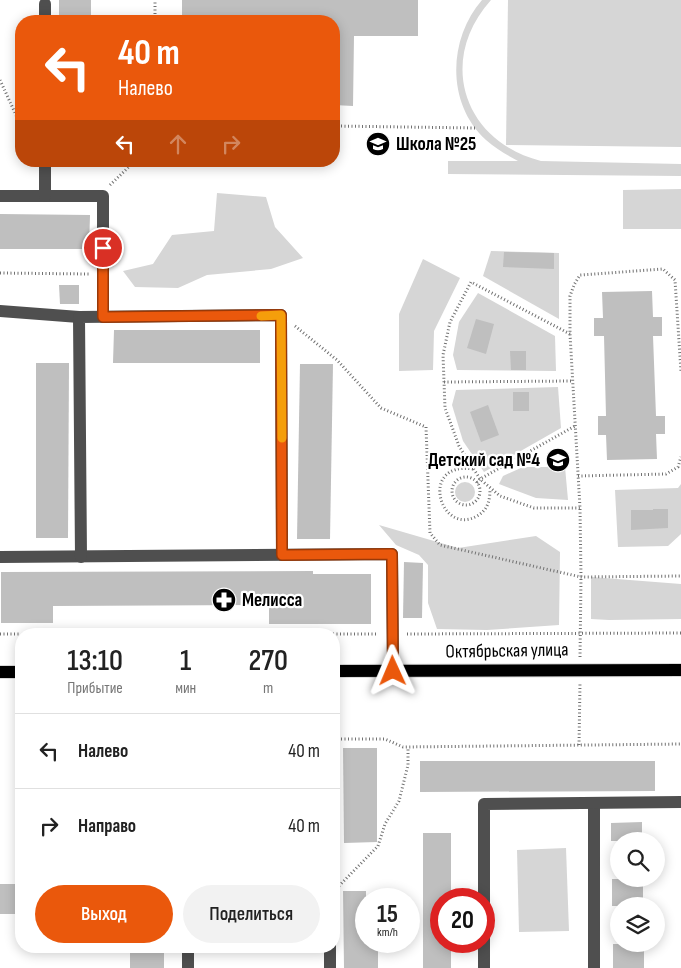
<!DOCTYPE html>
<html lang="ru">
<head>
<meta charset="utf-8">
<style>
  body { margin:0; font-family:"Sofia Sans Condensed",sans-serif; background:#f2f2f2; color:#222; height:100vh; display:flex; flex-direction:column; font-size:19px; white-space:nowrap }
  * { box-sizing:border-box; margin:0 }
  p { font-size:16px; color:#767676 }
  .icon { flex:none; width:28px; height:28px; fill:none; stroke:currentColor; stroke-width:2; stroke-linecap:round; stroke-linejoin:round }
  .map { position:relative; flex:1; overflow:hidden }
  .sheet { position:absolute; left:15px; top:628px; width:325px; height:325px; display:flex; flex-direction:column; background:#fff; border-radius:20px; box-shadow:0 2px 12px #0003 }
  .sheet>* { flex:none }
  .guide { position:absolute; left:15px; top:15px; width:325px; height:152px; border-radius:20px; box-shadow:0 2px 12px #0003; background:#ea580c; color:#fff; overflow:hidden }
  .fabs { position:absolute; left:610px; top:832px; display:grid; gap:10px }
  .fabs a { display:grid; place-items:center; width:55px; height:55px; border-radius:50%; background:#fff; box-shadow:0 2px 12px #0003; font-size:25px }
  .speed { position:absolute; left:355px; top:888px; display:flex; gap:10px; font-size:25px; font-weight:700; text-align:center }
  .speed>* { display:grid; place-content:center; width:65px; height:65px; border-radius:50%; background:#fff; box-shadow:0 2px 12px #0003; line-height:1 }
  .speed small { font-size:12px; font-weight:400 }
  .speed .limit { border:8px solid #d22; background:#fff; color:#111 }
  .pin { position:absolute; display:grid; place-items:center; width:42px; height:42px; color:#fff; margin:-21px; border:2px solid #fff; border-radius:50%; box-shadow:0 1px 5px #0007 }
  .me { position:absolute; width:55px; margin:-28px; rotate:359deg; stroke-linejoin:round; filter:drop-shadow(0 0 4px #0008) }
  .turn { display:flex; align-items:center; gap:18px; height:105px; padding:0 20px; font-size:22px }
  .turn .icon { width:65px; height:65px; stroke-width:2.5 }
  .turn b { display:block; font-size:35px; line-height:42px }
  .lanes { display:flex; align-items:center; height:48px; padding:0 20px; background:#0003; justify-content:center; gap:25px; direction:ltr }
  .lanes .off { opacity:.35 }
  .eta { display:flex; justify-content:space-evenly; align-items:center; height:85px; text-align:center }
  .eta b { font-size:30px; font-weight:600; line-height:35px }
  .cta { display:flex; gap:10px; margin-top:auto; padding:10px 20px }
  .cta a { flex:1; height:58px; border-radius:30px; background:#ea580c; color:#fff; font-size:20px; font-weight:600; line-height:58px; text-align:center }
  .cta a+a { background:#f2f2f2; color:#222 }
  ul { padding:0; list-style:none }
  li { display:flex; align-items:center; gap:15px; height:75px; padding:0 20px; border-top:1px solid #e0e0e0 }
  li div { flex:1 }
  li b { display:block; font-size:19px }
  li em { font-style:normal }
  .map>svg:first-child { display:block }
</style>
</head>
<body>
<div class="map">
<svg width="681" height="968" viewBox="0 0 681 968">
  <rect width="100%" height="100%" fill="#fff"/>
  <!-- green -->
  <g fill="#d6d6d6">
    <path d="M482,0H491C437,60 463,141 541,161L681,164V176L448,174V161H518C507,155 496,149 486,140C446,104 448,39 482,0Z"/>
    <polygon points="508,0 681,0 681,147 506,145"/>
    <polygon points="681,189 681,229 623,229 623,190"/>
    <polygon points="217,193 266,197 275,227 303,258 271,269 207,275 178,288 135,287 123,271 153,264 172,235 214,231"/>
    <polygon points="491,251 559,253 559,319 483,276"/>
    <polygon points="423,259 460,278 434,331 433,370 399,371 399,314"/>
    <polygon points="478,293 555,336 556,371 457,370 453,355 459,322"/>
    <polygon points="558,387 561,428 484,472 463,441 452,405 456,390"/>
    <polygon points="523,467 565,467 568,500 536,498 499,484 503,476"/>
    <circle cx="465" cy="492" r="10"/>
    <polygon points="681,484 681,534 668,546 618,547 615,490 678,488"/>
    <polygon points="379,525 458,548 536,536 560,552 559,625 487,630 437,629 428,603 428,565 419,555 396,545"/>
    <polygon points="591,577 681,584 681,619 609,620 591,619"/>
    <polygon points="566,848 569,931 519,932 517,850"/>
  </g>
  <!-- building -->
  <g fill="#bfbfbf">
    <rect x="59" y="0" width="32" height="21"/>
    <polygon points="182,0 418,0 418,36 354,36 353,106 334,105 334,21 182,21"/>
    <polygon points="0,214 90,215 89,249 0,249"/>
    <polygon points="504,252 554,253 554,269 503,267"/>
    <polygon points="59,285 79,285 79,304 60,304"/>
    <polygon points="652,291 653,317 662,317 662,336 653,336 656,416 665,416 665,434 656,434 657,459 607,460 606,435 598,435 598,416 606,416 604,336 594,336 594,318 603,318 602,292"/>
    <polygon points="476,319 494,324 486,354 467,348"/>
    <polygon points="114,330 260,330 260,363 113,363"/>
    <polygon points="510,351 526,351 526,370 511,370"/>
    <polygon points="36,363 69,363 68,538 36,538"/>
    <polygon points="300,364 333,364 330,539 297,539"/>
    <rect x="513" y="392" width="16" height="19"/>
    <polygon points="488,405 499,435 481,442 470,412"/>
    <polygon points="653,509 668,509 668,528 631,530 631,510 653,510"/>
    <polygon points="404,562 423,563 422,618 403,618"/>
    <polygon points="313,571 313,574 371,574 371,624 269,624 269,605 53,606 53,623 1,623 1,572"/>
    <polygon points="343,748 377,748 377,842 344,843"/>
    <polygon points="420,761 655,761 655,791 420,792"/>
    <polygon points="642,822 642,841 611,841 611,823"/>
    <polygon points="423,833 451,833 451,899 441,899 441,941 451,941 451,968 423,968"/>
    <rect x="612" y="879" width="31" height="27"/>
    <rect x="0" y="884" width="21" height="30"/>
    <polygon points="343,891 366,891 366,941 378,941 378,968 344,968"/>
    <rect x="613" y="944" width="31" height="24"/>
    <rect x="130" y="946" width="34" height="22"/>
  </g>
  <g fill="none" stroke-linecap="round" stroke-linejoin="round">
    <!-- major casing -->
    <g stroke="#dbdbdb" stroke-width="14">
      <g id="major">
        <polyline points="334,671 681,670"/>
        <polyline points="0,672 21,672"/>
      </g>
    </g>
    <!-- path -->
    <g stroke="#717171" stroke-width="3" stroke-dasharray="1 2.5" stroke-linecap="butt">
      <polyline points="155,21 155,0"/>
      <polyline points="0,80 21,126"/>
      <polyline points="334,126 476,128"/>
      <polyline points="110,185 135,161"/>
      <polyline points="0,273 89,274"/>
      <polyline points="295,326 337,360 381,408 426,427 430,533 440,545 581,577 681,576"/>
      <polyline points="570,334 471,282 450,322 443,355 445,408 459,446 480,479 500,496 534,508 580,508"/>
      <polyline points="444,382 573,381"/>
      <path d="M473,469C418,461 440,537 477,516C488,510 490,500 490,489"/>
      <polyline points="578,476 666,474 678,467 681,457"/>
      <circle cx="466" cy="491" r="14"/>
      <polyline points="477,483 480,479 575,426"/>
      <polyline points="0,634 21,634"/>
      <polyline points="130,634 378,634"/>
      <polyline points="407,634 681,633"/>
      <polyline points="580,657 581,577 580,508 570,334 570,296 574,285 580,275 663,269 675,280 681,372"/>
      <polyline points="334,739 385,739 403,747 681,744"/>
      <polyline points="579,745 580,683"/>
      <polyline points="334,891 378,846 385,824 399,801 408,765 408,747"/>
    </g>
    <!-- minor -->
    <g stroke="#4f4f4f" stroke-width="12">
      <polyline points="45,21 45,4"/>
      <polyline points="0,196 103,196 103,317"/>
      <polyline points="45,196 45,161"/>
      <polyline points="0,311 79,317"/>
      <polyline points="0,557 392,554 393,671"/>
      <polyline points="81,557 79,317 281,315 282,555"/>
      <polyline points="594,803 594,968"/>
      <polyline points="188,968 188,946"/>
      <polyline points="330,968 330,946"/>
      <polyline points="484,968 484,804 681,802"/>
    </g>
    <!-- major -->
    <use href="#major" stroke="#000" stroke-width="12"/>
  </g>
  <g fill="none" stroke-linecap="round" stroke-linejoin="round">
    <!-- route casing -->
    <g stroke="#983908" stroke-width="12">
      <polyline id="route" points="103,248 103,317 281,315 282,555 392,554 393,671"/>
    </g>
    <!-- route -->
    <use href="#route" stroke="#ea580c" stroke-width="9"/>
    <!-- slow -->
    <polyline stroke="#f59e0b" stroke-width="9" points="261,316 281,315 282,438"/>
  </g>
  <!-- icons -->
  <defs>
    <g id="school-disc" transform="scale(1.25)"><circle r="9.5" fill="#000" stroke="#fff"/><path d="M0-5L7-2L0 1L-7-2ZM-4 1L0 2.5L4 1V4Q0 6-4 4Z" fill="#fff"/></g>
    <g id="pharmacy-disc" transform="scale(1.25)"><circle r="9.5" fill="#000" stroke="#fff"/><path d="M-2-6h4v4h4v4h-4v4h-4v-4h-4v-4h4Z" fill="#fff"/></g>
  </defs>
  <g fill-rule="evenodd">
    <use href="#school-disc" x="378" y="144"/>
    <use href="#school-disc" x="558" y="460"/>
    <use href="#pharmacy-disc" x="224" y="600"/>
  </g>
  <g text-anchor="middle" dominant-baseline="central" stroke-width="4.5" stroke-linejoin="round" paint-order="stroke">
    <!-- poi labels -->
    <g font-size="19" font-weight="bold" fill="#000" stroke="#fff" text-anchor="start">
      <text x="396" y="144">Школа №25</text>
      <text x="540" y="460" text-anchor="end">Детский сад №4</text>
      <text x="242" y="600">Мелисса</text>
    </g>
    <!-- street labels -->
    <g font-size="19" fill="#000" stroke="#fff">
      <text transform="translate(507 651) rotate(-1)">Октябрьская улица</text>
    </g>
  </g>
</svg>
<div class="fabs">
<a><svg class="icon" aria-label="search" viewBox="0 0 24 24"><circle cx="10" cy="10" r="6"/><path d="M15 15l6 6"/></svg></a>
<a><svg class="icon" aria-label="layers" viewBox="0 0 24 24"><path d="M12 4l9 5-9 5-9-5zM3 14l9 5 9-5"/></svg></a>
</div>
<div class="speed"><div>15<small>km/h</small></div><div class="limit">20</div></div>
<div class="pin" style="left:103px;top:248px;background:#d93025"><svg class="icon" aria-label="arrive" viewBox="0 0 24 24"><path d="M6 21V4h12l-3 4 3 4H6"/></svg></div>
<svg class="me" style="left:393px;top:671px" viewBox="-20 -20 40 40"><path d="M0-17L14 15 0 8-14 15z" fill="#ea580c" stroke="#fff" stroke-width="4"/></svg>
<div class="guide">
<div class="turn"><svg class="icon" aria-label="left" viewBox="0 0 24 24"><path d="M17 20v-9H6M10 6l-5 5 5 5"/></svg><div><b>40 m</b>Налево</div></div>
<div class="lanes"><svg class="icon" aria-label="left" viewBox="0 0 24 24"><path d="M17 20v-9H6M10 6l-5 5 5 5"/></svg><svg class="icon off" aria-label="ahead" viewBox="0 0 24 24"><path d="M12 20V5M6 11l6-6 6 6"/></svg><svg class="icon off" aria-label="right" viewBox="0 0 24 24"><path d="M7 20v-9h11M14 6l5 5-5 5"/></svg></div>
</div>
<section class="sheet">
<div class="eta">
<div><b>13:10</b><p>Прибытие</p></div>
<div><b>1</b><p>мин</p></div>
<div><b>270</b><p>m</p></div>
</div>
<ul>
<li><svg class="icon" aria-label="left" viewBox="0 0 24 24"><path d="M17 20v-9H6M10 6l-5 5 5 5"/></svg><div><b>Налево</b></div><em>40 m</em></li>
<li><svg class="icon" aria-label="right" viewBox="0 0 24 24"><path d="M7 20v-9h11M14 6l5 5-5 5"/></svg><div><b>Направо</b></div><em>40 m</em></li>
</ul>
<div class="cta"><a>Выход</a><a>Поделиться</a></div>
</section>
</div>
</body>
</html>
